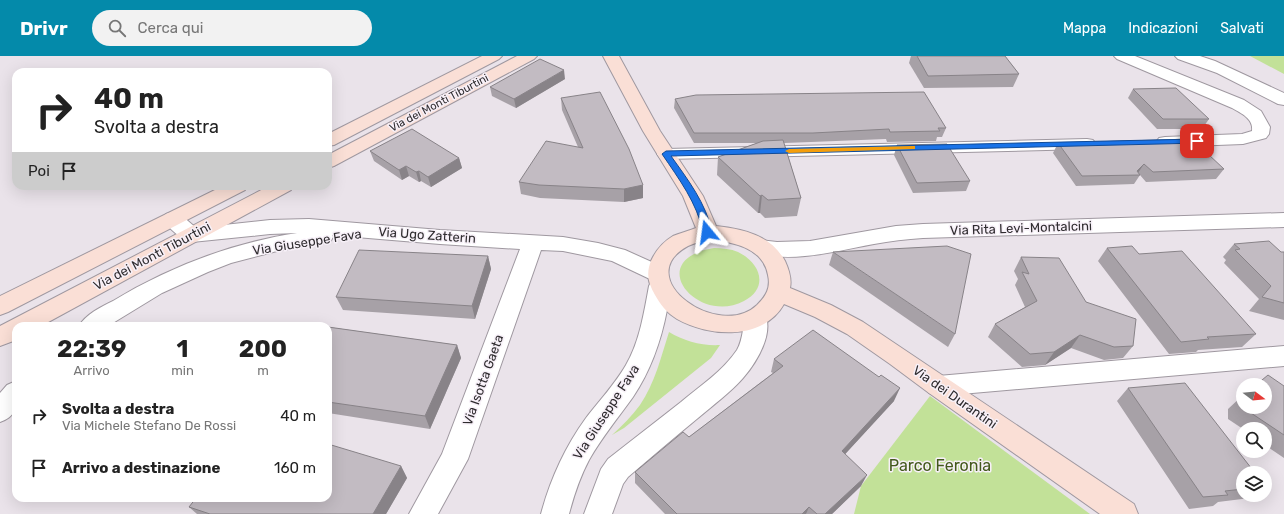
<!DOCTYPE html>
<html lang="it">
<head>
<meta charset="utf-8">
<style>
  body { margin:0; font-family:Rubik,sans-serif; background:#f2f2f2; color:#222; height:100vh; display:flex; flex-direction:column; font-size:15px; white-space:nowrap }
  * { box-sizing:border-box; margin:0 }
  p { font-size:13px; color:#767676 }
  .icon { flex:none; width:22px; height:22px; fill:none; stroke:currentColor; stroke-width:2; stroke-linecap:round; stroke-linejoin:round }
  .map { position:relative; flex:1; overflow:hidden }
  .panel { position:absolute; left:12px; top:266px; width:320px; height:180px; display:flex; flex-direction:column; background:#fff; border-radius:12px; box-shadow:0 4px 16px #0002 }
  .panel>* { flex:none }
  .hud { position:absolute; left:12px; top:12px; width:320px; height:122px; border-radius:12px; box-shadow:0 4px 16px #0002; background:#fff; color:#222; overflow:hidden }
  .needle { width:26px; rotate:106deg }
  .tools { position:absolute; left:1236px; top:322px; display:grid; gap:8px }
  .tools a { display:grid; place-items:center; width:36px; height:36px; border-radius:50%; background:#fff; box-shadow:0 4px 16px #0002; font-size:20px }
  .pin { position:absolute; display:grid; place-items:center; width:34px; height:34px; color:#fff; margin:-17px; border-radius:8px; box-shadow:0 2px 6px #0006 }
  .me { position:absolute; width:44px; margin:-22px; rotate:344deg; stroke-linejoin:round; filter:drop-shadow(0 0 3px #0008) }
  .turn { display:flex; align-items:center; gap:14px; height:84px; padding:0 16px; font-size:18px }
  .turn .icon { width:52px; height:52px; stroke-width:2.5 }
  .turn b { display:block; font-size:28px; line-height:34px }
  .then { display:flex; align-items:center; height:38px; padding:0 16px; background:#0003; gap:8px; font-size:15px }
  .eta { display:flex; justify-content:space-evenly; align-items:center; height:68px; text-align:center }
  .eta b { font-size:24px; font-weight:700; line-height:28px }
  ul { padding:0; list-style:none }
  li { display:flex; align-items:center; gap:12px; height:52px; padding:0 16px }
  li div { flex:1 }
  li b { display:block; font-size:15px }
  li em { font-style:normal }
  header { display:flex; align-items:center; gap:24px; box-sizing:border-box; height:56px; padding:0 20px; background:#048aaa; color:#fff }
  header strong { font-size:19px }
  nav { display:flex; gap:22px; margin-inline-start:auto; font-size:14px }
  .search { width:280px; height:36px; background:#f2f2f2; display:flex; align-items:center; gap:10px; box-sizing:border-box; padding:0 14px; border-radius:22px; color:#767676; font-size:15px }
  .map>svg:first-child { display:block }
</style>
</head>
<body>
<header>
<strong>Drivr</strong>
<div class="search"><svg class="icon" aria-label="search" viewBox="0 0 24 24"><circle cx="10" cy="10" r="6"/><path d="M15 15l6 6"/></svg>Cerca qui</div>
<nav><a>Mappa</a><a>Indicazioni</a><a>Salvati</a></nav>
</header>
<div class="map">
<svg width="1284" height="458" viewBox="0 0 1284 458">
  <rect width="100%" height="100%" fill="#eae3ea"/>
  <!-- green -->
  <g fill="#c2e198">
    <polygon points="1250,0 1284,0 1284,18"/>
    <path d="M714,192C722,192 731,193 738,196C761,207 769,232 744,245C698,270 642,204 714,192Z"/>
    <path d="M669,276C684,285 702,290 720,289L711,302L624,372L612,379C622,370 632,360 640,349C655,327 661,301 669,276Z"/>
    <polygon points="930,340 1090,458 854,458 861,430"/>
  </g>
  <g fill="none" stroke-linecap="round" stroke-linejoin="round">
    <!-- street casing -->
    <g stroke="#9f98a0" stroke-width="2">
      <g id="street">
        <path d="M1114,0H1135L1244,44L1261,55L1270,71L1269,78L1266,82L1243,88L1165,91L1159,90L1156,86L1159,82L1165,81L1242,78L1252,75C1254,63 1241,57 1232,52L1117,3Z"/>
        <polygon points="1175,0 1200,0 1215,5 1284,37 1284,49 1278,48 1217,17 1178,3"/>
        <polygon points="1087,83 1093,84 1096,88 1093,92 1087,93 666,103 660,102 657,98 660,94 666,93"/>
        <path d="M173,156L180,158L196,172L270,164L309,163L440,174L563,181L598,187L625,194L665,212L668,218L665,223L668,224C673,233 669,244 667,254C661,285 651,314 633,341C618,362 602,381 589,404C580,421 574,439 569,458H541C550,424 565,391 586,362C600,344 615,328 626,309C640,285 644,256 649,230L652,224L612,205L563,195L541,194L468,403L438,458H409L442,398L520,193L440,188L332,179L333,181L330,186L277,195L231,207L208,216L162,237L108,270H79C86,258 101,251 113,245C169,211 232,187 297,177L270,178L192,186C181,183 169,173 163,163L166,158Z"/>
        <path d="M1284,157V171L923,182C907,183 890,185 874,188C835,195 792,208 753,196L750,191L753,186L760,184L777,186L810,185L896,170L923,168Z"/>
        <path d="M756,253L764,256C775,276 757,306 743,322C730,337 713,349 698,362C674,382 651,401 628,421L623,428L612,458H584L601,413L608,403C632,384 657,365 681,346C700,330 723,315 737,294C744,282 742,268 748,256Z"/>
        <polygon points="1284,290 1284,310 938,340 929,337 926,330 929,323 938,320"/>
        <path d="M16,325C16,344 21,359 0,366V337L7,329Z"/>
      </g>
    </g>
    <!-- secondary casing -->
    <g stroke="#9f98a0" stroke-width="2">
      <g id="secondary">
        <polygon points="482,0 502,0 499,3 334,89 328,90 328,78"/>
        <polygon points="517,0 537,0 534,3 334,110 328,112 328,99"/>
        <path d="M603,0H619L660,75L703,140L716,170C743,173 771,179 785,205C789,214 792,223 790,232L831,249L863,266L1134,448L1138,458H1100L929,337L890,308L847,278L815,261L784,248C763,285 709,281 677,263C667,257 660,248 655,239C648,227 646,217 651,205C656,194 663,186 673,180C680,177 689,175 696,172L683,140L643,75ZM708,183C732,186 763,191 768,219C771,232 766,240 757,249C719,285 629,222 688,190C694,187 702,185 708,183Z"/>
        <polygon points="223,130 248,130 245,134 8,256 0,259 0,240"/>
        <polygon points="269,130 294,130 291,134 41,270 16,270 16,284 0,290 0,270"/>
      </g>
    </g>
    <!-- street -->
    <use href="#street" fill="#fff" fill-rule="evenodd"/>
    <!-- secondary -->
    <use href="#secondary" fill="#fadfd6" fill-rule="evenodd"/>
  </g>
  <!-- wall -->
  <g fill="#a7a1a7">
    <polygon points="911,0 1005,0 1019,18 1013,31 924,32 909,7"/>
    <polygon points="565,23 516,52 492,40 490,31"/>
    <polygon points="1133,33 1209,63 1202,73 1157,73 1128,42"/>
    <polygon points="561,42 643,129 643,142 624,146 540,142 521,138 519,126 578,91 562,54"/>
    <polygon points="675,43 946,72 942,81 937,81 936,85 887,86 886,83 811,86 784,87 801,142 797,160 765,162 760,157 758,157 717,119 718,101 757,87 694,87 674,52"/>
    <polygon points="1058,87 1224,113 1216,123 1146,126 1140,119 1134,128 1076,130 1053,97"/>
    <polygon points="897,89 970,125 966,135 913,137 894,99"/>
    <polygon points="370,95 459,102 462,112 431,131 421,125 419,126 409,120 402,124 374,105"/>
    <polygon points="1234,188 1281,196 1284,196 1284,264 1249,255 1259,243 1224,207 1226,204 1223,201"/>
    <polygon points="1107,192 1139,198 1256,278 1242,291 1198,294 1196,296 1169,298 1098,205"/>
    <polygon points="833,196 955,278 948,291 829,209"/>
    <polygon points="488,200 491,213 475,263 343,254 336,241"/>
    <polygon points="1021,201 1086,246 1133,290 1123,302 1104,304 1071,292 1045,309 1022,311 988,281 995,268 1025,251 1015,229 1018,223 1014,215"/>
    <polygon points="328,271 457,289 461,302 430,373 328,357"/>
    <polygon points="774,303 894,345 845,398 861,430 832,458 665,458 635,427 635,416 689,381 773,317 771,316"/>
    <polygon points="1284,330 1284,402 1265,389 1265,373 1243,373 1228,363 1228,353 1243,339"/>
    <polygon points="1128,332 1243,417 1243,439 1255,439 1250,442 1218,446 1213,450 1189,453 1117,345"/>
    <polygon points="401,410 407,422 386,458 197,458 189,451"/>
  </g>
  <!-- shaded-wall -->
  <g fill="#888388">
    <polygon points="564,14 565,23 516,52 514,43"/>
    <polygon points="459,102 462,112 431,131 428,121"/>
    <polygon points="1144,108 1138,117 1137,115"/>
    <polygon points="406,110 409,120 402,124 399,114"/>
    <polygon points="419,115 421,125 419,126 416,116"/>
    <polygon points="643,129 643,142 624,146 624,133"/>
    <polygon points="762,139 760,157 758,157 760,140"/>
    <polygon points="488,200 491,213 475,263 472,250"/>
    <polygon points="1080,279 1071,292 1045,309 1054,296"/>
    <polygon points="457,289 461,302 430,373 425,360"/>
    <polygon points="900,332 894,345 837,407 842,395"/>
    <polygon points="401,410 407,422 386,458 373,458"/>
    <polygon points="867,419 861,430 832,458 825,458"/>
    <polygon points="809,451 806,458 802,458"/>
  </g>
  <!-- building -->
  <g fill="#c2bbc2" stroke="#888388">
    <polygon points="917,0 1005,0 1019,18 928,20"/>
    <polygon points="540,3 564,14 514,43 490,31"/>
    <polygon points="1176,32 1209,63 1163,63 1133,33"/>
    <polygon points="600,36 629,93 643,129 624,133 539,129 519,126 546,85 583,92 561,42"/>
    <polygon points="924,36 946,72 938,72 940,75 890,76 889,73 813,77 694,77 675,43 696,39"/>
    <polygon points="412,73 459,102 428,121 419,115 416,116 406,110 399,114 370,95"/>
    <polygon points="1192,83 1224,113 1153,116 1144,108 1137,115 1140,119 1082,120 1058,87"/>
    <polygon points="783,84 801,142 768,144 762,139 760,140 718,101 763,85"/>
    <polygon points="947,88 970,125 917,127 897,89"/>
    <polygon points="1269,185 1281,196 1284,196 1284,247 1262,241 1271,230 1235,194 1240,193 1234,188"/>
    <polygon points="947,190 971,198 955,278 833,196"/>
    <polygon points="1132,190 1139,198 1182,195 1256,278 1207,281 1209,283 1181,286 1107,192"/>
    <polygon points="359,194 488,200 472,250 336,241"/>
    <polygon points="1021,201 1059,202 1086,246 1136,263 1133,290 1114,291 1080,279 1054,296 1030,298 995,268 1037,245 1022,216 1029,218"/>
    <polygon points="328,271 457,289 425,360 328,346"/>
    <polygon points="813,274 879,321 881,319 900,332 842,395 867,419 825,458 817,458 809,451 802,458 677,458 635,416 683,376 689,381 783,310 774,303"/>
    <polygon points="1268,319 1284,330 1284,379 1242,351 1242,340 1243,339 1243,351 1265,351 1265,329 1256,329"/>
    <polygon points="1185,327 1255,417 1243,417 1243,433 1225,435 1228,439 1203,441 1128,332"/>
    <polygon points="328,388 401,410 373,458 210,458 189,451 196,442 328,442"/>
  </g>
  <!-- route -->
  <path fill="#1a73e8" stroke="#114b97" d="M1197,83L1200,84V87L671,100C688,124 706,147 712,176L707,179L703,176C697,147 679,123 662,98L666,95Z"/>
  <!-- slow -->
  <polygon fill="#f59e0b" points="913,90 915,90 915,93 789,97 785,95 789,93"/>
  <g text-anchor="middle" dominant-baseline="central" stroke-width="3" stroke-linejoin="round" paint-order="stroke">
    <!-- far-street labels -->
    <g font-size="11" fill="#2f2c2f" stroke="#f7f0f8">
      <text transform="translate(439 47) rotate(-28)">Via dei Monti Tiburtini</text>
    </g>
    <!-- street labels -->
    <g font-size="13" fill="#2f2c2f" stroke="#f7f0f8">
      <text transform="translate(1021 172) rotate(-2)">Via Rita Levi-Montalcini</text>
      <text transform="translate(427 179) rotate(4)">Via Ugo Zatterin</text>
      <text transform="translate(307 186) rotate(-9)">Via Giuseppe Fava</text>
      <text transform="translate(152 200) rotate(-28)">Via dei Monti Tiburtini</text>
      <text transform="translate(483 324) rotate(-70)">Via Isotta Gaeta</text>
      <text transform="translate(955 341) rotate(35)">Via dei Durantini</text>
      <text transform="translate(606 356) rotate(-57)">Via Giuseppe Fava</text>
    </g>
    <!-- near-park labels -->
    <g font-size="16" fill="#43591c" stroke="#f7f0f8">
      <text x="940" y="409">Parco Feronia</text>
    </g>
  </g>
</svg>
<div class="tools">
<a><svg class="needle" viewBox="-14 -14 28 28"><path d="M0-13l5 13h-10z" fill="#e53935"/><path d="M0 13l5-13h-10z" fill="#767676"/></svg></a>
<a><svg class="icon" aria-label="search" viewBox="0 0 24 24"><circle cx="10" cy="10" r="6"/><path d="M15 15l6 6"/></svg></a>
<a><svg class="icon" aria-label="layers" viewBox="0 0 24 24"><path d="M12 4l9 5-9 5-9-5zM3 14l9 5 9-5"/></svg></a>
</div>
<div class="pin" style="left:1197px;top:85px;background:#d93025"><svg class="icon" aria-label="arrive" viewBox="0 0 24 24"><path d="M6 21V4h12l-3 4 3 4H6"/></svg></div>
<svg class="me" style="left:707px;top:176px" viewBox="-20 -20 40 40"><path d="M0-17L14 15 0 8-14 15z" fill="#1a73e8" stroke="#fff" stroke-width="4"/></svg>
<div class="hud">
<div class="turn"><svg class="icon" aria-label="right" viewBox="0 0 24 24"><path d="M7 20v-9h11M14 6l5 5-5 5"/></svg><div><b>40 m</b>Svolta a destra</div></div>
<div class="then">Poi<svg class="icon" aria-label="arrive" viewBox="0 0 24 24"><path d="M6 21V4h12l-3 4 3 4H6"/></svg></div>
</div>
<section class="panel">
<div class="eta">
<div><b>22:39</b><p>Arrivo</p></div>
<div><b>1</b><p>min</p></div>
<div><b>200</b><p>m</p></div>
</div>
<ul>
<li><svg class="icon" aria-label="right" viewBox="0 0 24 24"><path d="M7 20v-9h11M14 6l5 5-5 5"/></svg><div><b>Svolta a destra</b><p>Via Michele Stefano De Rossi</p></div><em>40 m</em></li>
<li><svg class="icon" aria-label="arrive" viewBox="0 0 24 24"><path d="M6 21V4h12l-3 4 3 4H6"/></svg><div><b>Arrivo a destinazione</b></div><em>160 m</em></li>
</ul>
</section>
</div>
</body>
</html>
